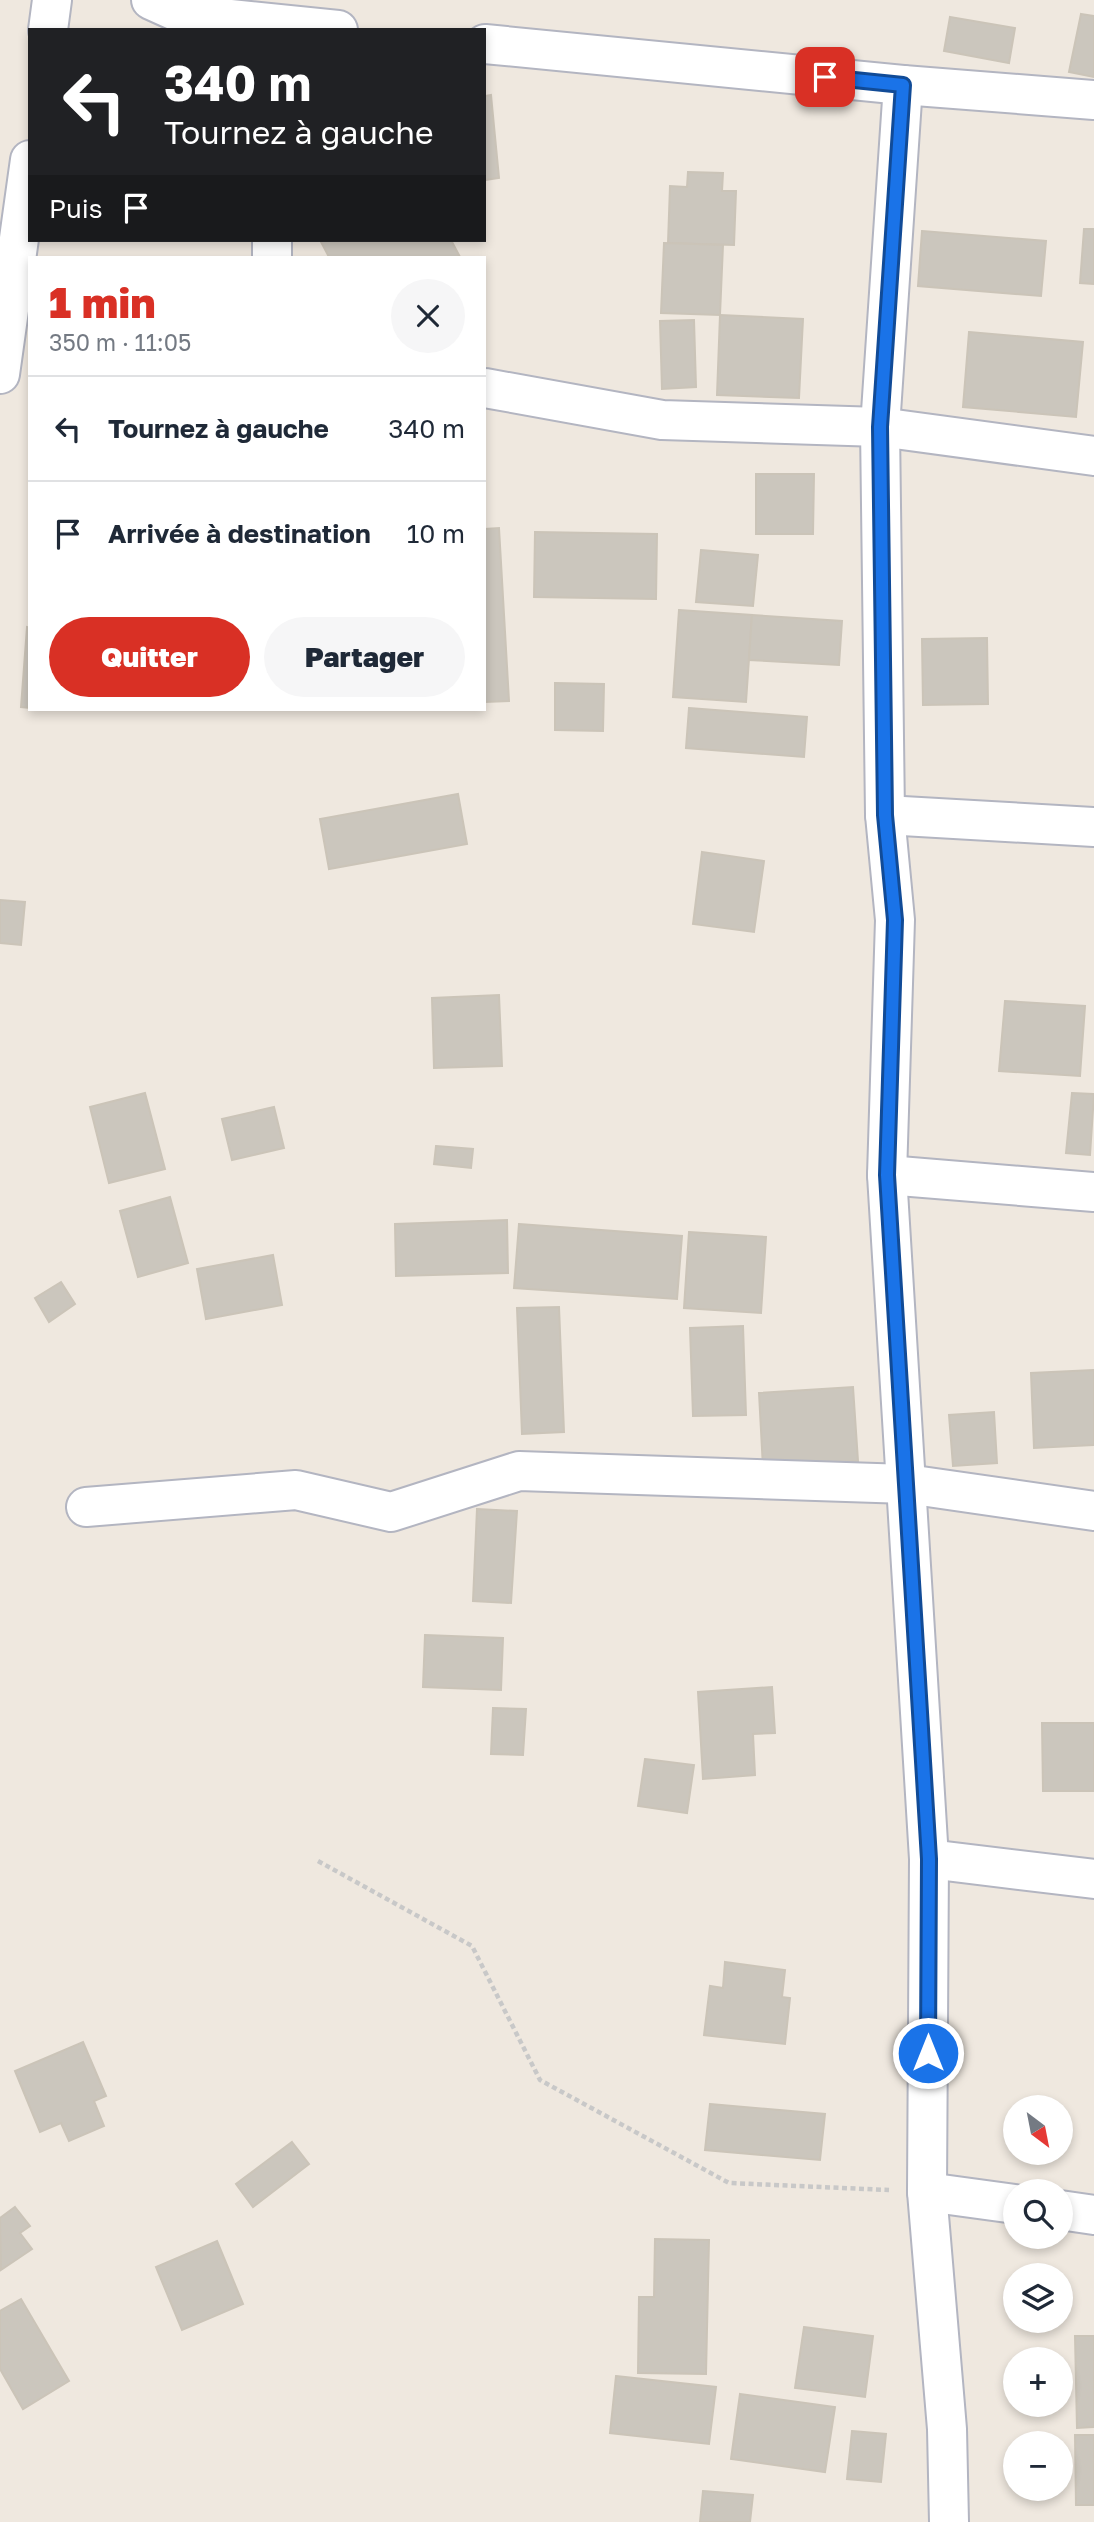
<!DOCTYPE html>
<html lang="fr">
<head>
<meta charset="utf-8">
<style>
  body { margin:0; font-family:"Golos Text",sans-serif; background:#f6f6f7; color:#1f2937; height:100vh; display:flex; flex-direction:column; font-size:26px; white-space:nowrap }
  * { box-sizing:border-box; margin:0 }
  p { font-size:23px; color:#747a83 }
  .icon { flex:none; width:38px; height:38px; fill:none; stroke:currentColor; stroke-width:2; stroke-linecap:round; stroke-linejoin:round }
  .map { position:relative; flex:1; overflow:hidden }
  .sheet { position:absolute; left:28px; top:256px; width:458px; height:455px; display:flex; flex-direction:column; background:#fff; border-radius:0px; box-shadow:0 4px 10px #0003 }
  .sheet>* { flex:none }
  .hud { position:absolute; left:28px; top:28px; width:458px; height:214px; border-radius:0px; box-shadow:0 4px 10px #0003; background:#202124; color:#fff; overflow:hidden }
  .needle { width:46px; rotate:148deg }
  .controls { position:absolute; left:1003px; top:2095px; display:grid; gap:14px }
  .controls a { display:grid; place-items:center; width:70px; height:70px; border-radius:50%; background:#fff; box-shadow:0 4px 10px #0003; font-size:35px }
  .pin { position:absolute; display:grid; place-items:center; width:60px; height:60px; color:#fff; margin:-30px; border-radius:14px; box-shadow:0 4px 10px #0006 }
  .me { position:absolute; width:77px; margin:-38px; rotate:0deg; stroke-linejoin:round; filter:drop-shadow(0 0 5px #0008) }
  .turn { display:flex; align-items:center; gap:24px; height:147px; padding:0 21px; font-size:32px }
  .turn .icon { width:91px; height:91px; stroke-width:2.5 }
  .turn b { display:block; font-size:49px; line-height:60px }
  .then { display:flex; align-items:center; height:66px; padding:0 21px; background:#0003; gap:14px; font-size:26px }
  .round { display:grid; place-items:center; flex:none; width:74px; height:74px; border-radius:37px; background:#f6f6f7 }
  .headline { display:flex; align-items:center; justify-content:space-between; height:119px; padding:0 21px }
  h1 { font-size:42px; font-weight:800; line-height:52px; color:#d93025 }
  .action { display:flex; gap:14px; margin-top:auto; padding:14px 21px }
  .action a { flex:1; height:80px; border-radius:42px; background:#d93025; color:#fff; font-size:28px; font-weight:800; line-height:80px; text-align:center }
  .action a+a { background:#f6f6f7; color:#1f2937 }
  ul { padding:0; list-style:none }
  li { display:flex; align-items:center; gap:21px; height:105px; padding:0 21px; border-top:2px solid #e0e1e3 }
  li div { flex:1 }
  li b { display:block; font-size:26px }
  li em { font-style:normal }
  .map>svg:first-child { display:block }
</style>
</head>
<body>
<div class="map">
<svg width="1094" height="2522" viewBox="0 0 1094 2522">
  <rect width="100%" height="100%" fill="#efe8df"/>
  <!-- building -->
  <g fill="#cbc6bd" stroke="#cbc4b8" stroke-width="2">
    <polygon points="1081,14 1094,16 1094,77 1069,72"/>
    <polygon points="950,17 1015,28 1009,63 944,51"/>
    <polygon points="491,95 499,178 485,180 485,96"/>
    <polygon points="688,172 723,173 722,191 736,191 734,245 668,243 670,186 687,187"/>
    <polygon points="1084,229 1094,229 1094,284 1080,283"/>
    <polygon points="922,231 1046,241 1041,296 918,286"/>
    <polygon points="320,240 451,240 460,257 329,257"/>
    <polygon points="664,243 723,245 720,315 661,313"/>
    <polygon points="720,315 803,319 799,398 717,395"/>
    <polygon points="694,320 696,387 662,389 660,321"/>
    <polygon points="969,332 1083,342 1076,417 963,407"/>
    <polygon points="756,474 814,474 813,534 756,534"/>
    <polygon points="499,528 509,701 485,702 485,529"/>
    <polygon points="535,532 657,534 656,599 534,597"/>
    <polygon points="701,550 758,555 753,606 696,602"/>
    <polygon points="679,610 752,615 746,702 673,697"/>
    <polygon points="752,615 842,621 839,665 749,660"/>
    <polygon points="27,627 30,628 30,708 21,707"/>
    <polygon points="987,638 988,704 923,705 922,639"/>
    <polygon points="555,683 604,684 603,731 555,730"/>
    <polygon points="689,708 807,717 804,757 686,748"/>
    <polygon points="458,794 467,844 329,869 320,819"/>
    <polygon points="702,852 764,861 754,932 693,924"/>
    <polygon points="0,900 25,902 21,945 0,943"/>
    <polygon points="499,995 502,1066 434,1068 432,998"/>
    <polygon points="1005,1001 1085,1006 1080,1076 999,1071"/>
    <polygon points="145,1093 165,1169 109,1183 90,1107"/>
    <polygon points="1072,1093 1094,1094 1090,1155 1066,1153"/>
    <polygon points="274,1107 284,1148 232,1160 222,1119"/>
    <polygon points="436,1146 473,1149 471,1168 434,1164"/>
    <polygon points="170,1197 188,1263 138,1277 120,1211"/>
    <polygon points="507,1220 508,1273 396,1276 395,1224"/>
    <polygon points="519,1224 682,1236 677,1299 514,1288"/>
    <polygon points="689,1232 766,1237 761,1313 684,1308"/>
    <polygon points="273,1255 282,1305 206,1319 197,1269"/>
    <polygon points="61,1282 75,1304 49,1322 35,1298"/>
    <polygon points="559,1307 564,1432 522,1434 517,1308"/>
    <polygon points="743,1326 746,1415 693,1416 690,1328"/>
    <polygon points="1094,1370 1094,1445 1034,1448 1031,1373"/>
    <polygon points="853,1387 858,1461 763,1468 759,1393"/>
    <polygon points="994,1412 997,1463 953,1466 949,1415"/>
    <polygon points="477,1509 517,1511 511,1603 473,1601"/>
    <polygon points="425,1635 503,1638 501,1690 423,1687"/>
    <polygon points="772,1687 775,1733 753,1734 755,1775 703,1779 698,1692"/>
    <polygon points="493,1708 526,1709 523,1755 491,1754"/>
    <polygon points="1042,1723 1094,1723 1094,1791 1043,1791"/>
    <polygon points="645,1759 694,1765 687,1813 638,1806"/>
    <polygon points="725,1962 785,1970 782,1997 790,1998 785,2044 704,2035 710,1986 723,1988"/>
    <polygon points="83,2042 106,2096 94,2101 104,2126 69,2141 61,2123 40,2132 15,2071"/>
    <polygon points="710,2104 825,2114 820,2160 705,2150"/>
    <polygon points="292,2142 309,2164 253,2207 236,2184"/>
    <polygon points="15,2207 30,2226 20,2233 32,2249 1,2270 0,2218"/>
    <polygon points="655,2239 709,2240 706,2374 638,2373 639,2297 654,2297"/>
    <polygon points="217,2241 243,2304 182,2330 156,2267"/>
    <polygon points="21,2299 69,2381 23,2409 0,2369 0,2311"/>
    <polygon points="804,2327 873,2336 865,2397 795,2388"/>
    <polygon points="1075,2336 1094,2336 1094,2427 1077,2428"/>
    <polygon points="616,2376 716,2387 709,2444 610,2433"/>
    <polygon points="740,2394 835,2407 825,2472 731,2459"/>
    <polygon points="852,2431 886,2434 881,2482 847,2479"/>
    <polygon points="1075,2435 1094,2435 1094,2505 1076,2505"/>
    <polygon points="703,2491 753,2495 750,2522 700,2522"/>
  </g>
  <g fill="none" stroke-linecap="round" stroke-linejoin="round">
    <!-- street casing -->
    <g stroke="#b3b5c1" stroke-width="42">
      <g id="street">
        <polyline points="151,0 182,14 338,30"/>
        <polyline points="48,30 52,0"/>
        <polyline points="485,44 903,85 1094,100"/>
        <polyline points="903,85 880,427 885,815 895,920 887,1175 929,1859 927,2192 947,2429 949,2522"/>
        <polyline points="272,257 272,240"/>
        <polyline points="0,374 30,160"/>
        <polyline points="485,388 662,420 880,427 1094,456"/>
        <polyline points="885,815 1094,827"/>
        <polyline points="887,1175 1094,1192"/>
        <polyline points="86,1507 296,1490 391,1512 519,1471 907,1484 1094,1511"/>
        <polyline points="929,1859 1094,1879"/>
        <polyline points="927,2192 1015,2204"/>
        <polyline points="1060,2210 1094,2215"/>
      </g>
    </g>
    <!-- path -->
    <polyline stroke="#c8c8c8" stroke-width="4.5" stroke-dasharray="5 3.5" stroke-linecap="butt" points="318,1861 472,1946 540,2080 729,2183 889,2190"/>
    <!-- street -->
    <use href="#street" stroke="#fff" stroke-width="38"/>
  </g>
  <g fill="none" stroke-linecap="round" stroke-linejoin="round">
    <!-- route casing -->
    <g stroke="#114b97" stroke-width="18">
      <polyline id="route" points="825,77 903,85 880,427 885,815 895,920 887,1175 929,1859 928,2053"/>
    </g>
    <!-- route -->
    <use href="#route" stroke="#1a73e8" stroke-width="12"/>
  </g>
</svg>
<div class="controls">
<a><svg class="needle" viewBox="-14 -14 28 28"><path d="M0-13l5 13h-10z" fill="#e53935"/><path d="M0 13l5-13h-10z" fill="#747a83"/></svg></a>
<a><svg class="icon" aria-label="search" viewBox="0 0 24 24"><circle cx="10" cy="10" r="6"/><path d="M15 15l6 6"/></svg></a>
<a><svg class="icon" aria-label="layers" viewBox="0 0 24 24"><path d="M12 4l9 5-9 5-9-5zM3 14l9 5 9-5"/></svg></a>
<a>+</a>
<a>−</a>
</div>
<div class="pin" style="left:825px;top:77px;background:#d93025"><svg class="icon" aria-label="arrive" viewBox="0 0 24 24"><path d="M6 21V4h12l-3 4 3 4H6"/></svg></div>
<svg class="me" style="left:928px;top:2053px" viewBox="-20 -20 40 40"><circle r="17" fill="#1a73e8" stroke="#fff" stroke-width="3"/><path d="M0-11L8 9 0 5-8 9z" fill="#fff"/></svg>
<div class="hud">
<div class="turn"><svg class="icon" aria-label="left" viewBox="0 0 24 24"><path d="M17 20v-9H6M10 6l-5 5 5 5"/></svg><div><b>340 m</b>Tournez à gauche</div></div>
<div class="then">Puis<svg class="icon" aria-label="arrive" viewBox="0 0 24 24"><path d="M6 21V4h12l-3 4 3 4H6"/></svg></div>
</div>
<section class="sheet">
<div class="headline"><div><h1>1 min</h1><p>350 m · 11:05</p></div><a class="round"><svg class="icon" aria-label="close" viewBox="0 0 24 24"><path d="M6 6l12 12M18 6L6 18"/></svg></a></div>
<ul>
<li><svg class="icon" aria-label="left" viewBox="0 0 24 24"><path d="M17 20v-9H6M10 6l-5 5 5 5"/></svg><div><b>Tournez à gauche</b></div><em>340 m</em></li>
<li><svg class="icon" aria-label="arrive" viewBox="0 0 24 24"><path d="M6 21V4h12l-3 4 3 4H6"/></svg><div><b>Arrivée à destination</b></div><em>10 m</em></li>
</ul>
<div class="action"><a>Quitter</a><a>Partager</a></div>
</section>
</div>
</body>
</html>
